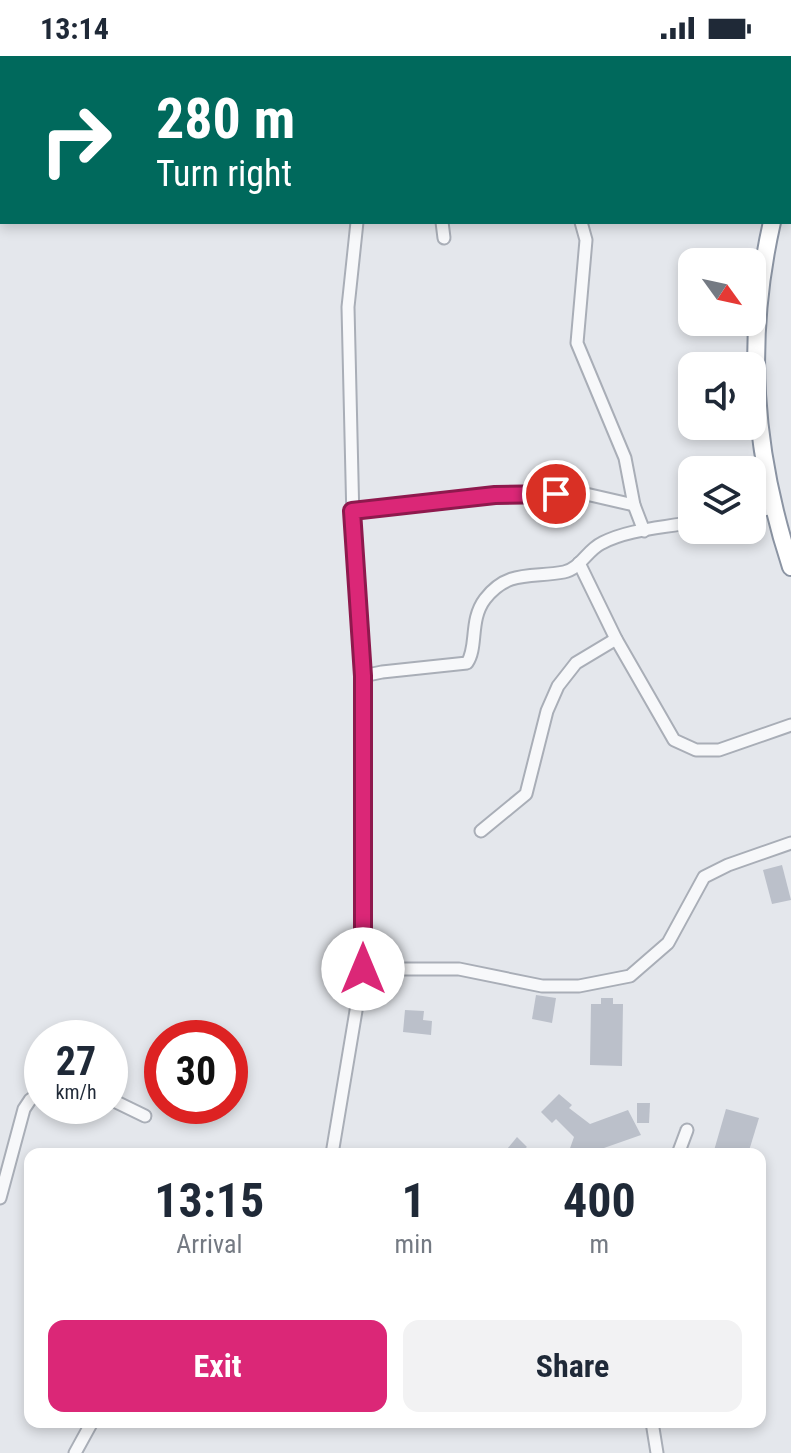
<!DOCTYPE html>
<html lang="en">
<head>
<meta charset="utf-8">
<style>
  body { margin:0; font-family:"Roboto Condensed",sans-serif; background:#f2f2f3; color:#1f2937; height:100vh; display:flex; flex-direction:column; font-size:30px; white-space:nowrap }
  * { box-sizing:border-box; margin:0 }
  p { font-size:26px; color:#747a83 }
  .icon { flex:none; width:44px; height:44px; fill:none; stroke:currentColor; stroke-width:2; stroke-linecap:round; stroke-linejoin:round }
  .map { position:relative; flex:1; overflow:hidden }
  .side { position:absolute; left:24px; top:1092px; width:742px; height:280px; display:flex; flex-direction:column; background:#fff; border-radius:16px; box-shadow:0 4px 12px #0003 }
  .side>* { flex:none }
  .guide { position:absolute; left:0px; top:0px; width:792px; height:168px; box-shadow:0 4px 12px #0003; background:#00695c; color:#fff; overflow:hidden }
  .needle { width:52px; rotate:123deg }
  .buttons { position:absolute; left:678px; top:192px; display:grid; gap:16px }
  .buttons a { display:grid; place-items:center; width:88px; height:88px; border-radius:16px; background:#fff; box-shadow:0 4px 12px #0003; font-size:40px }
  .speed { position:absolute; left:24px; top:964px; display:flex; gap:16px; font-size:40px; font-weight:700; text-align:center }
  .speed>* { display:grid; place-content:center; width:104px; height:104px; border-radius:50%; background:#fff; box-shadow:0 4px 12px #0003; line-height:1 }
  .speed small { font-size:20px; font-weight:400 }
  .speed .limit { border:12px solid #d22; background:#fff; color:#111 }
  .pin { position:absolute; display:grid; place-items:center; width:68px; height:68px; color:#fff; margin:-34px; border:4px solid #fff; border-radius:50%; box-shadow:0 2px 8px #0007 }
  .me { position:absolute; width:88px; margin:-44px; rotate:0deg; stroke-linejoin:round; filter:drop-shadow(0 0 6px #0008) }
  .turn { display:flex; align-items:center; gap:28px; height:168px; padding:0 24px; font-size:36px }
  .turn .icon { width:104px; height:104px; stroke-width:2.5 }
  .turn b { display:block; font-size:56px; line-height:68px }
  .eta { display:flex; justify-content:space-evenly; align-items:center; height:136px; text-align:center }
  .eta b { font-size:48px; font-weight:700; line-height:56px }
  .cta { display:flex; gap:16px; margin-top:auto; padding:16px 24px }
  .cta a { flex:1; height:92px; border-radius:16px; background:#db2777; color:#fff; font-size:32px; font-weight:700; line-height:92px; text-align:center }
  .cta a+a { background:#f2f2f3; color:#1f2937 }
  .status { display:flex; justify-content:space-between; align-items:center; height:56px; padding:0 40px; background:#fff; direction:ltr }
  .status svg { height:22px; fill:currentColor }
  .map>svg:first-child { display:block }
</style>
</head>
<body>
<div class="status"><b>13:14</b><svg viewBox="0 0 49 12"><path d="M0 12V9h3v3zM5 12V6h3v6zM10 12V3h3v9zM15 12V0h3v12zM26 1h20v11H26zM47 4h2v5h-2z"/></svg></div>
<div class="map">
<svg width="791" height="1397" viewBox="0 0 791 1397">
  <rect width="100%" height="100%" fill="#e4e7ec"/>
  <!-- built -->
  <polygon fill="#d2d6de" points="479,0 791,0 791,90 790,2"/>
  <!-- building -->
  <g fill="#bbc0ca">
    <polygon points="782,809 791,844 772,848 763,814"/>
    <polygon points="536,939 556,942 552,967 532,963"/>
    <polygon points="601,942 613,942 613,948 623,948 622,1010 590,1009 591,948 601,948"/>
    <polygon points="405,954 424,955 423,964 432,965 431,979 403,976"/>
    <polygon points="559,1038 572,1049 569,1052 590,1068 628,1054 641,1079 604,1092 602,1098 568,1098 574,1081 556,1063 552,1067 541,1056"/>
    <polygon points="637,1047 650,1047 649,1067 637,1067"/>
    <polygon points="726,1053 759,1062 748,1098 713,1098"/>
    <polygon points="517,1081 527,1091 518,1098 503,1098"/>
  </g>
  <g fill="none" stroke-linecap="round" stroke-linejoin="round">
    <!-- minor casing -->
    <g stroke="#a9aeb7" stroke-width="15">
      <g id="minor">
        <polyline points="338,0 340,2"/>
        <polyline points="36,2 38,0"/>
        <polyline points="0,48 2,46"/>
        <polyline points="0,120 2,121"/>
        <polyline points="790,146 791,147"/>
        <polyline points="442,166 444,182"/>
        <polyline points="581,166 586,184 577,287 625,402 634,449 644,475"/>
        <polyline points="352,455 495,439 586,438 634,449"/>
        <polyline points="752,456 774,452"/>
        <polyline points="579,507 616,583 674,684 696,694 719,694 791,669"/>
        <path d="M363,620L382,616L467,607C478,591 469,564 485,543C508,513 533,522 564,516C580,513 587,494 602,487C629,473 663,472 692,466"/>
        <polyline points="481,775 526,738 547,655 558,630 576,607 616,583"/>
        <polyline points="363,913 459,913 542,930 579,930 630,920 668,887 704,821 728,809 791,787"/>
        <polyline points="110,1043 145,1060"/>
        <polyline points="332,1098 363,913 363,620 354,507 348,251 357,166"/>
        <polyline points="678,1098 687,1074"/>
        <polyline points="0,1142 24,1053 30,1044 42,1035"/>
        <polyline points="652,1366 657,1397"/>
        <polyline points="75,1397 92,1366"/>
      </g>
    </g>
    <!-- highway casing -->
    <g stroke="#8b94a3" stroke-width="20">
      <g id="highway">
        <polyline points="790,114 791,112"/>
        <path d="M772,166C745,285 753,395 791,511"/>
      </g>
    </g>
    <!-- minor -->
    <use href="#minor" stroke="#f7f8fa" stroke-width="11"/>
    <!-- highway -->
    <use href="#highway" stroke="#fff" stroke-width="16"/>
  </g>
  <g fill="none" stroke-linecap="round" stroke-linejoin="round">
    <!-- route casing -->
    <g stroke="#8e194d" stroke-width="20">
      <polyline id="route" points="363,913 363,620 352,455 495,439 556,438"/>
    </g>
    <!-- route -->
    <use href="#route" stroke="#db2777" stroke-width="14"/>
  </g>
</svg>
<div class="buttons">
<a><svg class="needle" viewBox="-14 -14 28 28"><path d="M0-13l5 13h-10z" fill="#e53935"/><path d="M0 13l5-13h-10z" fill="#747a83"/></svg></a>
<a><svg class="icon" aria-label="sound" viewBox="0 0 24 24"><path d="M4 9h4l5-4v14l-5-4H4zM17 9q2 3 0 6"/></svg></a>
<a><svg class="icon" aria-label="layers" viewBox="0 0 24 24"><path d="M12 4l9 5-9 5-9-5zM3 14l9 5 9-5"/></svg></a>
</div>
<div class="speed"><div>27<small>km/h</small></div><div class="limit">30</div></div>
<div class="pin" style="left:556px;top:438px;background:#d93025"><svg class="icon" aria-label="arrive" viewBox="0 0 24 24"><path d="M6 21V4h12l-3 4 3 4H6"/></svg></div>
<svg class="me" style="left:363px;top:913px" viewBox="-20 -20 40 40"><circle r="19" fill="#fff"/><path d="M0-13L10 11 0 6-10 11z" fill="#db2777"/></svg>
<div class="guide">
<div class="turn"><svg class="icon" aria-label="right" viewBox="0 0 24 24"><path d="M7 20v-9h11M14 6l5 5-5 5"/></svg><div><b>280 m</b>Turn right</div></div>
</div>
<section class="side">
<div class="eta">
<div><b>13:15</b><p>Arrival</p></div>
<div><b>1</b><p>min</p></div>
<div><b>400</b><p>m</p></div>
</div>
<div class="cta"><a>Exit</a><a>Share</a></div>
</section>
</div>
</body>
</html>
